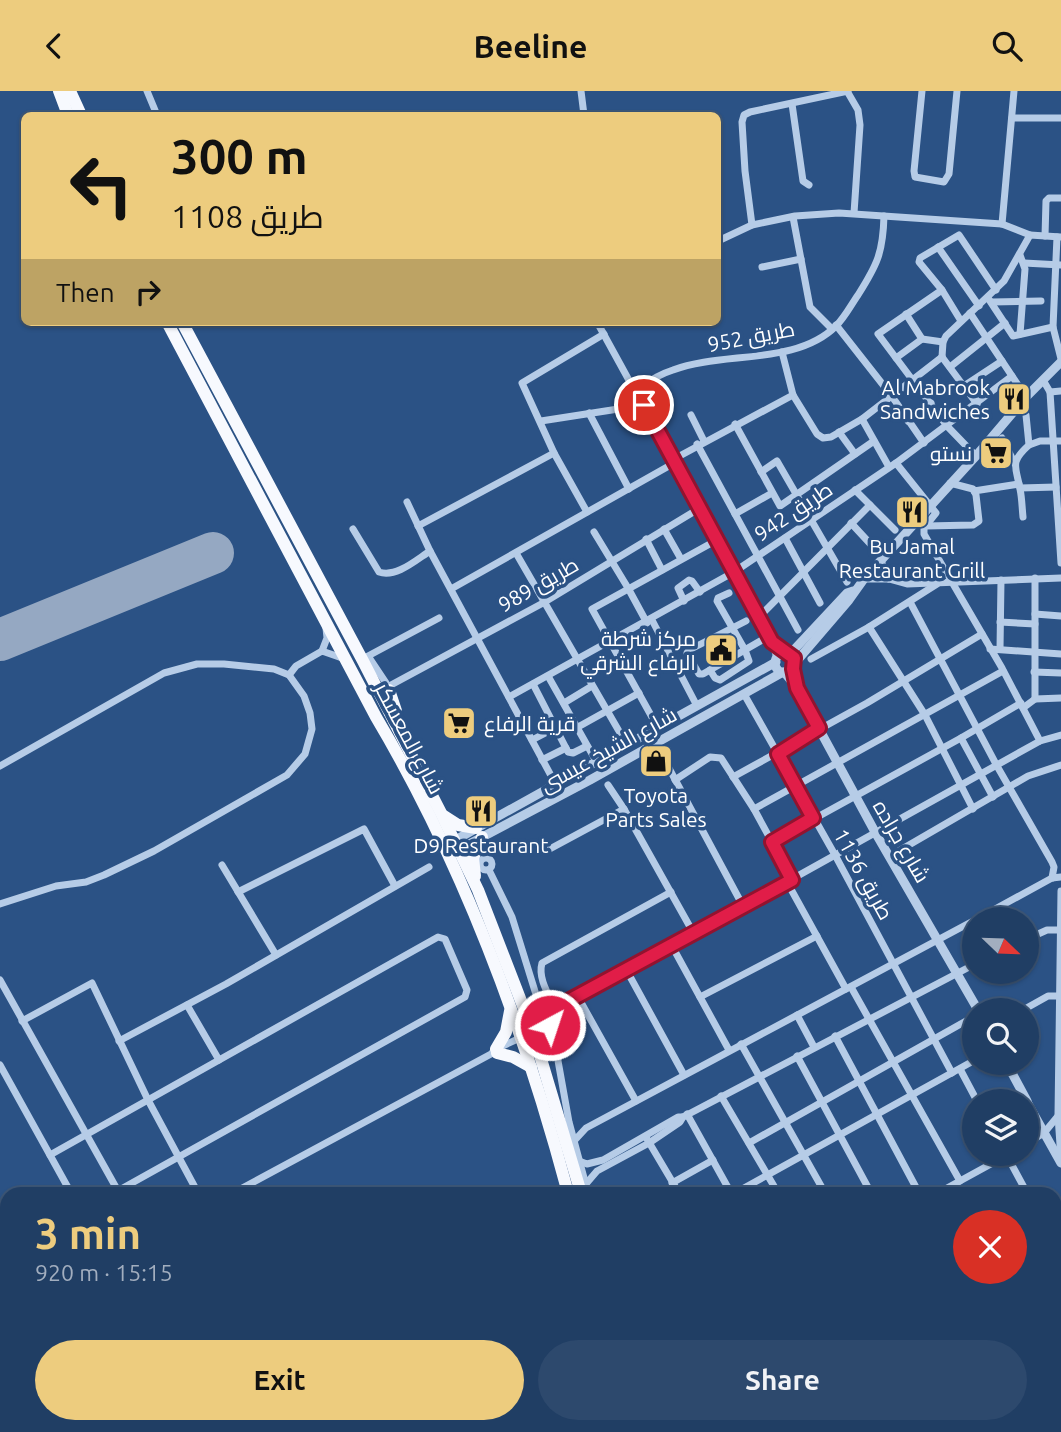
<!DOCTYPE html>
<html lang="en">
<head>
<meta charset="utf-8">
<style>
  body { margin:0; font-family:Ubuntu,Cairo,sans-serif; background:#2d496d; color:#f1f3f6; height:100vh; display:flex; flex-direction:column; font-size:26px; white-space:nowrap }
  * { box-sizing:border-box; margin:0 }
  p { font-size:23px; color:#a2aebf }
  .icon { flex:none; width:38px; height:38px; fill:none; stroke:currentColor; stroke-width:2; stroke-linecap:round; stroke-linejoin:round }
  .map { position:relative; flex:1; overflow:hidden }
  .sheet { position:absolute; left:0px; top:1096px; width:1062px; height:247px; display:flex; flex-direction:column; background:#203e64; border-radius:21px 21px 0 0; box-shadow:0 2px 5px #0004,0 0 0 2px #3d5778 }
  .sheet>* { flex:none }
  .top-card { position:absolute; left:21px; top:21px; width:700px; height:214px; border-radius:10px; box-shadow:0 2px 5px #0004,0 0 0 2px #3d5778; background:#edcc7e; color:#111; overflow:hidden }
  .needle { width:46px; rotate:113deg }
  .controls { position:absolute; left:962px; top:816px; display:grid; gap:14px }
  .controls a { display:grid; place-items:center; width:77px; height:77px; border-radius:50%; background:#203e64; box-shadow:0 2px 5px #0004,0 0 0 2px #3d5778; font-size:35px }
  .pin { position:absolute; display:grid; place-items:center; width:60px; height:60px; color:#fff; margin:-30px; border:4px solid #fff; border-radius:50%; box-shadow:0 2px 7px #0007 }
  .me { position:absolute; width:77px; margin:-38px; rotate:40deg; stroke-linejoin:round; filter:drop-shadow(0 0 5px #0008) }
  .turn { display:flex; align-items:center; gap:24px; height:147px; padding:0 35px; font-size:32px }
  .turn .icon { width:91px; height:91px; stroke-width:2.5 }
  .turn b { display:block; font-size:49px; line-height:60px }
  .then { display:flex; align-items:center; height:66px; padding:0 35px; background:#0003; gap:14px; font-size:26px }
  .round { display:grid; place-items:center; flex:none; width:74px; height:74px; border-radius:37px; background:#2d496d }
  .headline { display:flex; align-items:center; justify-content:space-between; height:119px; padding:0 35px }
  h1 { font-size:42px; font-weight:600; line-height:52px; color:#edcc7e }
  .cta { display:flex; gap:14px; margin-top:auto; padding:14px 35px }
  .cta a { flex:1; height:80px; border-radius:42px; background:#edcc7e; color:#111; font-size:28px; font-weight:600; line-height:80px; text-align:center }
  .cta a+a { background:#2d496d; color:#f1f3f6 }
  header { display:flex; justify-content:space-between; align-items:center; height:91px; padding:0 35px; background:#edcc7e; color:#111; font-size:32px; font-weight:600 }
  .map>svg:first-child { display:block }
</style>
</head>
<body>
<header><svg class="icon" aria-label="back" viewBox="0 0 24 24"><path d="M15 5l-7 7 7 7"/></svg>Beeline<svg class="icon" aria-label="search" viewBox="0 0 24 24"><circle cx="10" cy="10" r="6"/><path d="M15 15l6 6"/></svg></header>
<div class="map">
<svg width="1061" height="1341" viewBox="0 0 1061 1341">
  <rect width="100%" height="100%" fill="#2b5285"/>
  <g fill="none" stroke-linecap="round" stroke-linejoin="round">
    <!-- runway -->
    <polyline stroke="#95a8c2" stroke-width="42" points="0,549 213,462"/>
    <!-- minor -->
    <g stroke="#b6cce7" stroke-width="7">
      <polyline points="147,0 157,24"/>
      <polyline points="581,0 584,24"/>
      <polyline points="847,0 858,19 860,34 854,122"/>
      <polyline points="922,0 914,80 915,86 944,91 949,83 957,0"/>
      <polyline points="792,13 803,90 809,94"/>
      <polyline points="1012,27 1061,27"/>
      <polyline points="793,126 810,216 832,238"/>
      <polyline points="1002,133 1014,0"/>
      <polyline points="752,134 745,80 742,31 744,24 750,21 848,0"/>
      <polyline points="1045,145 1046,110 1049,107 1061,107"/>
      <polyline points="1057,146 1053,236 1061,268"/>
      <polyline points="718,150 752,134 795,125 839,122 1002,133 1030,144"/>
      <polyline points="938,156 979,215"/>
      <polyline points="1024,172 1061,174"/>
      <polyline points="762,176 801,168"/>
      <polyline points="942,199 878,243 947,335 976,365"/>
      <polyline points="988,207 1013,245 1053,236"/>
      <polyline points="992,211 1041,210"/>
      <polyline points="970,222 1026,306"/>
      <polyline points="961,230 942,199 919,171 920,167 959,144 996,199"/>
      <polyline points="597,231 772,550 777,567"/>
      <polyline points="836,234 891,304 924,352"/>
      <polyline points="1020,243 1025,178 1020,164"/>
      <polyline points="922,248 943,251"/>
      <polyline points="782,261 793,304 817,343 823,347 831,346 862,328 942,266"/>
      <polyline points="942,266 943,251 946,245 1004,190 1030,144 1061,146"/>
      <polyline points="942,266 977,313"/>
      <polyline points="896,267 922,248 906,223"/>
      <polyline points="950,276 1005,232"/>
      <polyline points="1043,289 1050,301 1061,472"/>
      <polyline points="964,295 1002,270"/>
      <path d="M636,299C647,291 660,283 673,279C722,260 796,275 836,235C845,226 851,214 858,204C877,174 883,162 884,125"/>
      <polyline points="1050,301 1061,300"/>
      <polyline points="589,322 629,398"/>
      <polyline points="691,324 704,350"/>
      <polyline points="862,328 889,376"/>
      <polyline points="541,330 644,314"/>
      <polyline points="908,330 931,312"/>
      <polyline points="735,333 780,415 874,350"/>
      <polyline points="839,341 855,363"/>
      <polyline points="1002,347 1015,373"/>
      <polyline points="697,353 798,539"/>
      <polyline points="1029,354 1040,350 1061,350"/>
      <polyline points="674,368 793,304"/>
      <polyline points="896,372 936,422 924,437 924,443 1002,577 1040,650"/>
      <polyline points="761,381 777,370 847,491"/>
      <polyline points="1020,397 1056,396"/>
      <polyline points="855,399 895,439"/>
      <polyline points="974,400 1019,393"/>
      <polyline points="407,411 430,460 555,692"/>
      <polyline points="587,421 554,362 522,292 604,243"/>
      <polyline points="735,423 772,402"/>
      <path d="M1023,426C1022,417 1022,407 1020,398C1016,375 1009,372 1029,354L1026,324"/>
      <polyline points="851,432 876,459"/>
      <polyline points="418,435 554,362"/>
      <polyline points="926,435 973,434 979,430 976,404 973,398 950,392"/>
      <path d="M353,438L379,481C396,487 416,469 430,460"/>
      <polyline points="664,438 681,468"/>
      <polyline points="594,441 628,497 647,532"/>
      <polyline points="785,447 820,512"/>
      <polyline points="646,448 662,479"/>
      <polyline points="516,462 627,654"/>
      <polyline points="881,470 889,488"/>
      <polyline points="864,488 889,488 907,493 1061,487"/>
      <polyline points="451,498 676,371"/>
      <polyline points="684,510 678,497 689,489 692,490 700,501"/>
      <polyline points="910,511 997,675 1052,771 1054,776 1052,787"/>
      <polyline points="1035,523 1061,525"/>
      <polyline points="759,526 870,414"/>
      <polyline points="652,529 697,615"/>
      <polyline points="746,530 689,559 687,562 699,583 703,583 769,545"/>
      <polyline points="1000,531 1035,533"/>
      <polyline points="869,536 925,624 973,718"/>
      <polyline points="773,551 785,562"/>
      <polyline points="990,558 1061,563"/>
      <polyline points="1000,558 1001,489"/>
      <polyline points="322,560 327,547 326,537"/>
      <polyline points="811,568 869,536 937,493"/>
      <polyline points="710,579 715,587 720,589 749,570 745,559 717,510 718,507 729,502"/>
      <polyline points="1034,581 1061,582"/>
      <polyline points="289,584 296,575 322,560 342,567"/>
      <polyline points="548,585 596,670"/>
      <polyline points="386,592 368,565 439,527"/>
      <polyline points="533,593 568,661 573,662 587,655"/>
      <polyline points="391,594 543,512 700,417"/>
      <polyline points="744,603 835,764 952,982"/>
      <polyline points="509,606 734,481 896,372 1012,285"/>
      <polyline points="1035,608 1035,487"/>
      <polyline points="564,612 592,595"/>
      <polyline points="1023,617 1035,608 1061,607"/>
      <polyline points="578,636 639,602"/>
      <polyline points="658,637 592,518 717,449"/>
      <polyline points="961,647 993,706"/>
      <polyline points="532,649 555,637"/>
      <polyline points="656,653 743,815"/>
      <polyline points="542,669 566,657"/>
      <polyline points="0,675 164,582 197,573 224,573 274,578 289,584 304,605 310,622 312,638 305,663 287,684 154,760 104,784 86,791 56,795 0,813"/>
      <polyline points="733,686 867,612 982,543"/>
      <polyline points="675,689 710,666 721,667 754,718 792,788"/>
      <polyline points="608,694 624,718 694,843"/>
      <polyline points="754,718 1003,580"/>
      <polyline points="772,751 961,647 1021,612"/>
      <polyline points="546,760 624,718"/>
      <polyline points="890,765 1028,685 1061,674"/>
      <circle cx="486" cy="773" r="6"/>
      <polyline points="222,774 276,864"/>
      <polyline points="489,779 512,826 538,910 545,914 553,913"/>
      <polyline points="787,791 846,898"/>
      <polyline points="238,801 364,738 395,795"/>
      <polyline points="977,828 1052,787 1061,786"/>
      <polyline points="1027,848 1047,839 1061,839"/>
      <polyline points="672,855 729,959"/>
      <polyline points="627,880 684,984"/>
      <polyline points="0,889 118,1100"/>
      <polyline points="851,896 960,1090"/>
      <polyline points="578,906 636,1010"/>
      <polyline points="700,906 817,845"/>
      <polyline points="187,914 219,969"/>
      <polyline points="559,915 627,880 1040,650 1061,644"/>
      <path d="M559,915L553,913C547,901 538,886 542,872L671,801"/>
      <polyline points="1023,919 1048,905 1061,905"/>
      <polyline points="797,924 814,956"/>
      <polyline points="22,930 92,892 148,1009 198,1102"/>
      <polyline points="549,943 551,930 559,915"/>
      <polyline points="835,945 919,1102"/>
      <polyline points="119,950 226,893 429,776"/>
      <polyline points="741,953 825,1102"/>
      <polyline points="797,965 871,1102"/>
      <polyline points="0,974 71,1102"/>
      <polyline points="960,978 977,1010"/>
      <polyline points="721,1005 778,1102"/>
      <polyline points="687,1023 731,1102"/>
      <polyline points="647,1048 679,1102"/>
      <polyline points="574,1050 586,1037 975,829"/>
      <polyline points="749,1052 975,925"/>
      <polyline points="1027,1052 1044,1042 1058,1025"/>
      <polyline points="1006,1063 1027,1102"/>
      <polyline points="50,1064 438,846 445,848 467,899 465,906 114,1102"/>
      <polyline points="1061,1068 1058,1025 1061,800"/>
      <polyline points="579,1070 587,1073 603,1069 678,1026 683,1026 975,873"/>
      <polyline points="672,1092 713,1069"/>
      <polyline points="585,1094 597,1080 649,1052 680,1031 683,1026"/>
      <polyline points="233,1102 491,963 496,958 533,941 549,943 555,953 569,1031 588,1102"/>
      <polyline points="735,1102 975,969"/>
      <polyline points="938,1102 1011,1062"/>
      <polyline points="1055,1201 1061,1195"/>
      <polyline points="0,1232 7,1228"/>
      <polyline points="1055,1246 1061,1249"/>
      <polyline points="1058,1277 1061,1301"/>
      <polyline points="803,1335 806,1341"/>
      <polyline points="823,1341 829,1335"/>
      <polyline points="941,1341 946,1335"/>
      <polyline points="1031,1341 1061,1334"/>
    </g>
    <!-- tertiary -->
    <g stroke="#b6cce7" stroke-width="9">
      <circle cx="785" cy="572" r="10"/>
      <polyline points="790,563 847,502 853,500"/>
      <polyline points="795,572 849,509 864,488 976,365 1026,306 1061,271"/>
      <polyline points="784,581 797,597 875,741 978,919"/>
      <polyline points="450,752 776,571"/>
      <polyline points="456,760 590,689 783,581"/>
      <polyline points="1006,971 1027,1010"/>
      <polyline points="1027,1011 1061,1072"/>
    </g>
    <!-- primary -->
    <g stroke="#f7f9fe" stroke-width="12">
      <polyline points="59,0 68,24"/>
      <polyline points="70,0 81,24"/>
      <path d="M167,231L376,626C464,774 524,937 568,1102"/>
      <polyline points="182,231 363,570 441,722 478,799 533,941 581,1102"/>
      <polyline points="389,599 396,620"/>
      <polyline points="444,725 458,734 476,737"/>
      <polyline points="475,785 473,767 482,746"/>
      <polyline points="496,958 506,941 510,920"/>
      <polyline points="497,962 513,966 531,976"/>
      <polyline points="1055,1131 1061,1125"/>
      <polyline points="1055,1150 1061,1144"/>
      <polyline points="633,1335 635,1341"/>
      <polyline points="642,1335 644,1341"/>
      <polyline points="836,1341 842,1335"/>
      <polyline points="854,1341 860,1335"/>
    </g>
  </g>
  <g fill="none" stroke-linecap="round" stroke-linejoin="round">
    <!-- route casing -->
    <g stroke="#92132f" stroke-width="18">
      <polyline id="route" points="550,934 559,915 792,789 772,751 813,727 778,663 819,637 797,597 793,578 794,567 772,551 644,314"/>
    </g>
    <!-- route -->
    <use href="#route" stroke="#e11d48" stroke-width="12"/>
  </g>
  <!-- icons -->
  <defs>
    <g id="restaurant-square" transform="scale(1.75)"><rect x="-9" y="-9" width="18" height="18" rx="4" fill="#edcc7e" stroke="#2b5285"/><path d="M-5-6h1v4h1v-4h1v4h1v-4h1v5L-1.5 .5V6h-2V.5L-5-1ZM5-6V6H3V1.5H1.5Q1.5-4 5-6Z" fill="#111"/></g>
    <g id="supermarket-square" transform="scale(1.75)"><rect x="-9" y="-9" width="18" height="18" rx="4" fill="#edcc7e" stroke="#2b5285"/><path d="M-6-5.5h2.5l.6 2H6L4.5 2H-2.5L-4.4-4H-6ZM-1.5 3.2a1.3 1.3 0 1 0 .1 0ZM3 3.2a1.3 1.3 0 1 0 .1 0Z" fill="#111"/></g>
    <g id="civic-square" transform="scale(1.75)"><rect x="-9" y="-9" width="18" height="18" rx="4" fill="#edcc7e" stroke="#2b5285"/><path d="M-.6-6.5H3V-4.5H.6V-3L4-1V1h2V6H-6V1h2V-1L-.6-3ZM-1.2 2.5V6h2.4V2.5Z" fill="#111"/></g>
    <g id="shop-square" transform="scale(1.75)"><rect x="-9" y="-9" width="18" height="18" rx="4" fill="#edcc7e" stroke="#2b5285"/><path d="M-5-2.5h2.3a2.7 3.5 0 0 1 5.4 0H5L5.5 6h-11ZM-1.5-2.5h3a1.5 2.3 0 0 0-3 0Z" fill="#111"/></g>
  </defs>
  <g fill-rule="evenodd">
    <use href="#restaurant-square" x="1014" y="308"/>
    <use href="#supermarket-square" x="996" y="362"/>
    <use href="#restaurant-square" x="912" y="421"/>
    <use href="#civic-square" x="721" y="559"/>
    <use href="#supermarket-square" x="459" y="632"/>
    <use href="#shop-square" x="656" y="670"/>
    <use href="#restaurant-square" x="481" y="720"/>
  </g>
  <g text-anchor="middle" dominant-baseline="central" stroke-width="7" stroke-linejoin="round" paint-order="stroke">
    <!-- street labels -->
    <g font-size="21" fill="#fff" stroke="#2b5285">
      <text transform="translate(751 245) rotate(-11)">طريق 952</text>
      <text transform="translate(793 420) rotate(-34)">طريق 942</text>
      <text transform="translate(538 493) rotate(-30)">طريق 989</text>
      <text transform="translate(410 647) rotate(62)">شارع المعسكر</text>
      <text transform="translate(608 658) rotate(-29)">شارع الشيخ عيسى</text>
      <text transform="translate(902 750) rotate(60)">شارع جراده</text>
      <text transform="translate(864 783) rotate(61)">طريق 1136</text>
    </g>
    <!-- poi labels -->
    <g font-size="21" fill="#fff" stroke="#2b5285" text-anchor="end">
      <text x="990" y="296">Al Mabrook<tspan x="990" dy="24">Sandwiches</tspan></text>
      <text x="972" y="362">نستو</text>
      <text x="912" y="455" text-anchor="middle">Bu Jamal<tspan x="912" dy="24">Restaurant Grill</tspan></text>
      <text x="696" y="547">مركز شرطة<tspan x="696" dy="24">الرفاع الشرقي</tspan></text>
      <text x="484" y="632" text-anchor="start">قرية الرفاع</text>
      <text x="656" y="704" text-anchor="middle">Toyota<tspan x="656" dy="24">Parts Sales</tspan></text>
      <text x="481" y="754" text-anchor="middle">D9 Restaurant</text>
    </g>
  </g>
</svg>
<div class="controls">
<a><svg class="needle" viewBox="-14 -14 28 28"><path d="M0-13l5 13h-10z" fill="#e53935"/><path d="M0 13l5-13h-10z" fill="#a2aebf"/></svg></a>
<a><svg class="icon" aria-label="search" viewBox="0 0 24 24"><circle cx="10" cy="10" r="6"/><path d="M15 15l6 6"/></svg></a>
<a><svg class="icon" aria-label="layers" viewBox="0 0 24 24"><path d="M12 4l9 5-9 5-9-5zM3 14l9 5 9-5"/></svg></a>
</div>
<div class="pin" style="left:644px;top:314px;background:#d93025"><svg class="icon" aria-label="arrive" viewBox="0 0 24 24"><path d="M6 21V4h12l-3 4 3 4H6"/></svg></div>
<svg class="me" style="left:550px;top:934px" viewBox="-20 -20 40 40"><circle r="17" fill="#e11d48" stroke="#fff" stroke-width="3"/><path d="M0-11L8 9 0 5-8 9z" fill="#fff"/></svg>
<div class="top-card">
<div class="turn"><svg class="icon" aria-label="left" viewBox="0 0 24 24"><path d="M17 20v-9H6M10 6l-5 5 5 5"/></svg><div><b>300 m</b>طريق 1108</div></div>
<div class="then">Then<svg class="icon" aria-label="right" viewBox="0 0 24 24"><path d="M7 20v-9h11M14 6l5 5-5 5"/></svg></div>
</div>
<section class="sheet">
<div class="headline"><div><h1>3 min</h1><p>920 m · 15:15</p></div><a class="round" style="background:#d93025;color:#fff"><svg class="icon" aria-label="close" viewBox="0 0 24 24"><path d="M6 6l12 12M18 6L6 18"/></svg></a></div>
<div class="cta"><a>Exit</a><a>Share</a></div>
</section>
</div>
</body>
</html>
